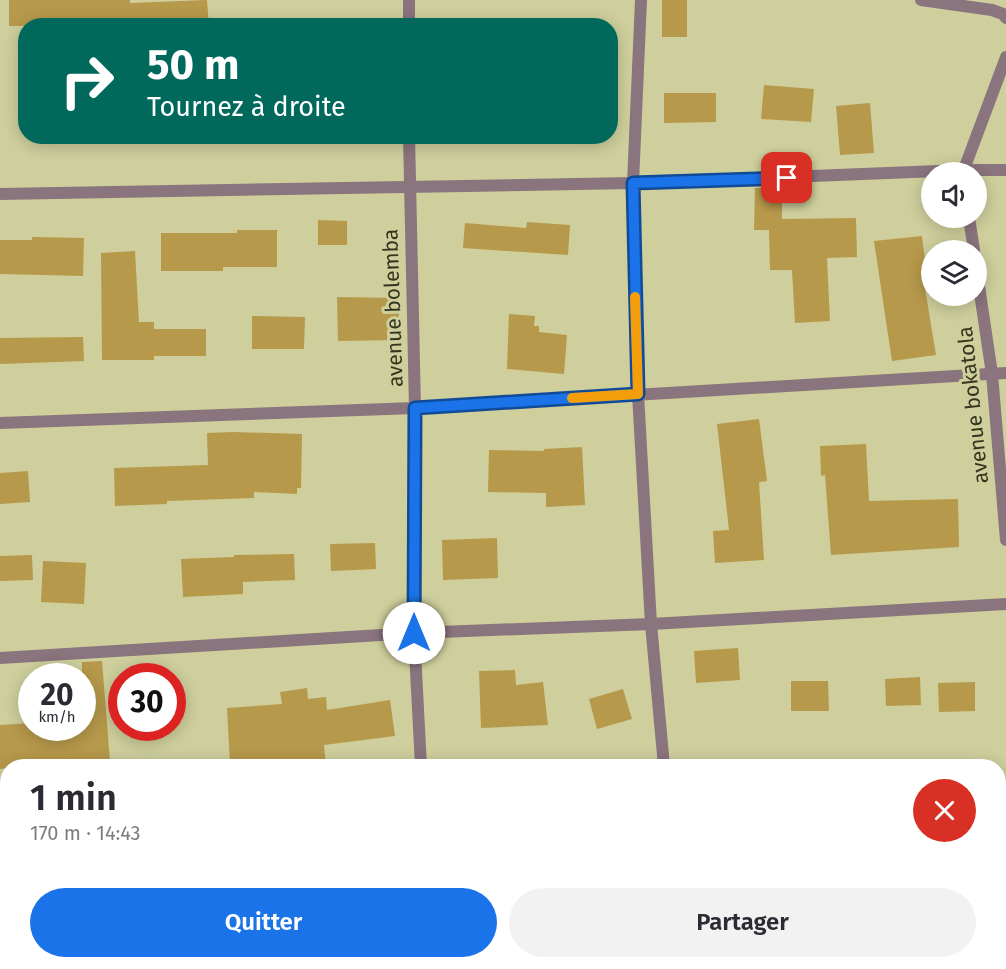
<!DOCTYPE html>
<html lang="fr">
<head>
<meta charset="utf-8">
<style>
  body { margin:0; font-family:"Fira Sans",sans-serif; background:#f2f2f3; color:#2b2b33; height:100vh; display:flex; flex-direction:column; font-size:22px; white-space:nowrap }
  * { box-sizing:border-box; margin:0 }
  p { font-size:20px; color:#7c7c81 }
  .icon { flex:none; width:33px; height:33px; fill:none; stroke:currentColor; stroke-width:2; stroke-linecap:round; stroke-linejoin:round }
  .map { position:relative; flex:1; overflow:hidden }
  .panel { position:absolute; left:0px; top:759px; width:1006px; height:210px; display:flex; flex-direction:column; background:#fff; border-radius:24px 24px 0 0; box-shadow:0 3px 15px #0003 }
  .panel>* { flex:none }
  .guide { position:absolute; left:18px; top:18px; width:600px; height:126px; border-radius:24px; box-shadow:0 3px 15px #0003; background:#00695c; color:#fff; overflow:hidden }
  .fabs { position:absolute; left:921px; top:162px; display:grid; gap:12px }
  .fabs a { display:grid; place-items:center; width:66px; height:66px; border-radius:50%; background:#fff; box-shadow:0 3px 15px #0003; font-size:30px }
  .speed { position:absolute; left:18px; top:663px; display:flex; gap:12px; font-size:30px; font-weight:700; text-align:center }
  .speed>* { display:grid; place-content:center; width:78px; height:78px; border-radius:50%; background:#fff; box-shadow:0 3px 15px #0003; line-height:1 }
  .speed small { font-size:15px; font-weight:400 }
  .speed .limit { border:9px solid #d22; background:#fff; color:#111 }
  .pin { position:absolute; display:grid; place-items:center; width:51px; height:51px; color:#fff; margin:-26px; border-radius:12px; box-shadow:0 3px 9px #0006 }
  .me { position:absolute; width:66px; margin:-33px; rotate:0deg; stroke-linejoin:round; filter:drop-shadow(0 0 4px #0008) }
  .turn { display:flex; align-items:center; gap:21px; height:126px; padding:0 30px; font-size:27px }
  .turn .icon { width:78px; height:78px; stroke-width:2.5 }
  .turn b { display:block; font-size:42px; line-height:51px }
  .round { display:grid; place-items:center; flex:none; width:63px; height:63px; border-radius:32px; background:#f2f2f3 }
  .summary { display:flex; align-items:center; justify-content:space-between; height:102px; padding:0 30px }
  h1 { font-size:36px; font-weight:600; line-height:45px }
  .primary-button { display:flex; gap:12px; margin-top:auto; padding:12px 30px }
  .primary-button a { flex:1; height:69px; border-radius:36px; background:#1a73e8; color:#fff; font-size:24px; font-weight:600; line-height:69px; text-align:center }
  .primary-button a+a { background:#f2f2f3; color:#2b2b33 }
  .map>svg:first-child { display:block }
</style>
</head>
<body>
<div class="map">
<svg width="1006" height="969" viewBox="0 0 1006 969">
  <rect width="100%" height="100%" fill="#cecf9c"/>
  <!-- building -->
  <g fill="#b7994b">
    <polygon points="9,0 130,0 130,3 207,0 209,26 9,26"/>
    <rect x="662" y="0" width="25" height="37"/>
    <polygon points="764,85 814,89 811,122 761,119"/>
    <polygon points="664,93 716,93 716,122 664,123"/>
    <polygon points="870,103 874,153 840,155 836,106"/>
    <polygon points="755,188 782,188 782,219 856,218 857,257 827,258 830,321 795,323 792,270 770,270 769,230 754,230"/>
    <polygon points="318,220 347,221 347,245 318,245"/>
    <polygon points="527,222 570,225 568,255 463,248 465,223 526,228"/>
    <polygon points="237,230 277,230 277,267 223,267 223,271 161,271 161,233 237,233"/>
    <polygon points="922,236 927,276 923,276 936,355 892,361 874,241"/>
    <polygon points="32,237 84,238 83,276 0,274 0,240 32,240"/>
    <polygon points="135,251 139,322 154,322 154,329 206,329 206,356 154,356 154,360 102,360 101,253"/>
    <polygon points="337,297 399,298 399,340 338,341"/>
    <polygon points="509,314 535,316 534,326 539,326 539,332 567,335 564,374 507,369"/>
    <polygon points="252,316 305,317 304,349 252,349"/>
    <polygon points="83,337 84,361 0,364 0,338"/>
    <polygon points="759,419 767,481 759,482 764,560 715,563 713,531 729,530 717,424"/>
    <polygon points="234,432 302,434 301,488 297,488 297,494 254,492 254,498 167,501 167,504 115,506 114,468 208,465 207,433"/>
    <polygon points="866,444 869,501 958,499 959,547 831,555 825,475 821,476 820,446"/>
    <polygon points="582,447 585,505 546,507 546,493 488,492 489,450 544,451 544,449"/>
    <polygon points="28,471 30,502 0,504 0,473"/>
    <polygon points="497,538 498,578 443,580 442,540"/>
    <polygon points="375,543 376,569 331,571 330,544"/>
    <polygon points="294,554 295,580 243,582 243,594 183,597 181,559 234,557 234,555"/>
    <polygon points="32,555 33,580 0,581 0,556"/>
    <polygon points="43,561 86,563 84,604 41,602"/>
    <polygon points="738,648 740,680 696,683 694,651"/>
    <polygon points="102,661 110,761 8,766 8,768 0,769 0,725 32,723 32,729 82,728 82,662"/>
    <polygon points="515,670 516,685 543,682 548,725 481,728 479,671"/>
    <polygon points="920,677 921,705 886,706 885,679"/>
    <polygon points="791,681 828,681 829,711 791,711"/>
    <polygon points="975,682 975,711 939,712 938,683"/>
    <polygon points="307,688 308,699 326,697 327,710 390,700 395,736 324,745 326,766 274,766 273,763 230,765 227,708 282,704 280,692"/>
    <polygon points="623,689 632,719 597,729 589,699"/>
  </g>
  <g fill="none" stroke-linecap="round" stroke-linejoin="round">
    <!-- street -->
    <g stroke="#8a747e" stroke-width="12">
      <polyline points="641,0 633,183 638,394 651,624 664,766"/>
      <polyline points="921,0 992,10 1003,14 1006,18"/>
      <polyline points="409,26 409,0"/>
      <polyline points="409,136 415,408 414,633 421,766"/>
      <polyline points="963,172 1006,57"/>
      <polyline points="0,194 633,183 963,170 1006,170"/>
      <polyline points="969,218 974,250"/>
      <polyline points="976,266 992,374 1006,540"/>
      <polyline points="0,423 415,408 1006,373"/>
      <polyline points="0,658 414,633 651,624 1006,604"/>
      <polyline points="999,897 1006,897"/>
      <polyline points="0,925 8,925"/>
      <polyline points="190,962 190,969"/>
      <polyline points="434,962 436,969"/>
      <polyline points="677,962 678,969"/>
    </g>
  </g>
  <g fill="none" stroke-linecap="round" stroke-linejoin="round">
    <!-- route casing -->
    <g stroke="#114b97" stroke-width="15">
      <polyline id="route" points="414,633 415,408 638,394 633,183 787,178"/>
    </g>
    <!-- route -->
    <use href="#route" stroke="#1a73e8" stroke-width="10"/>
    <!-- slow -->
    <polyline stroke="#f59e0b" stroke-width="10" points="572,398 638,394 635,297"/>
  </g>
  <g text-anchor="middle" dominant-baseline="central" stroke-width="6" stroke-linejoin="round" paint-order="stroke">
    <!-- street labels -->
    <g font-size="21" fill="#34341f" stroke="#cecf9c">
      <text transform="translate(393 308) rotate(-92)">avenue bolemba</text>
      <text transform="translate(973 405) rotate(-96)">avenue bokatola</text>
    </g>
  </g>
</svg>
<div class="fabs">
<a><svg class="icon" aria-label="sound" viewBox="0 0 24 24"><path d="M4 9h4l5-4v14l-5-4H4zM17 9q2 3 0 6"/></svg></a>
<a><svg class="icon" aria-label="layers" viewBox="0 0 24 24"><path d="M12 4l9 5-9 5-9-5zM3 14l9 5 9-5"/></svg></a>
</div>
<div class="speed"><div>20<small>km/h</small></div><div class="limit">30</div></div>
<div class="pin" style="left:787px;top:178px;background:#d93025"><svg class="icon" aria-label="arrive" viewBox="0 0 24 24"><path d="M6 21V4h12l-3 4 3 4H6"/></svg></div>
<svg class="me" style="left:414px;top:633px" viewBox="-20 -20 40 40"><circle r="19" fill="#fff"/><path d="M0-13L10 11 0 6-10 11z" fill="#1a73e8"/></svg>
<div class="guide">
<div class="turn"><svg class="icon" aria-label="right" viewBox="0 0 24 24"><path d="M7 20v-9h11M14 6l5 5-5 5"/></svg><div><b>50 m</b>Tournez à droite</div></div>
</div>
<section class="panel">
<div class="summary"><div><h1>1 min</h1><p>170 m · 14:43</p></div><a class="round" style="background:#d93025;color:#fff"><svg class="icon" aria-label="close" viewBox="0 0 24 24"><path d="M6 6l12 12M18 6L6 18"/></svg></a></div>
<div class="primary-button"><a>Quitter</a><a>Partager</a></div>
</section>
</div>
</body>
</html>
